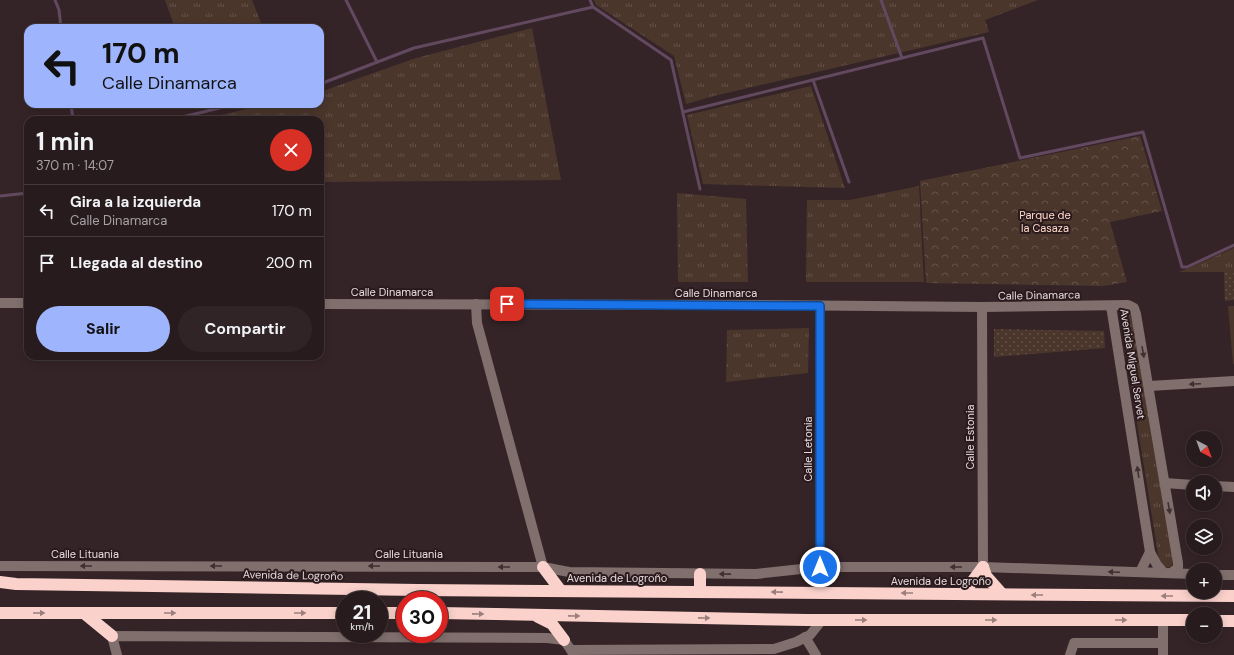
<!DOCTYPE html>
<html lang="es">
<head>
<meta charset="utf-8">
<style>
  body { margin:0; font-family:"DM Sans",sans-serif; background:#302426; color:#f1f3f6; height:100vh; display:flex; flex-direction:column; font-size:15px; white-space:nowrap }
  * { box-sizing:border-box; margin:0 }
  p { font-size:13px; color:#a5a1a4 }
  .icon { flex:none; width:22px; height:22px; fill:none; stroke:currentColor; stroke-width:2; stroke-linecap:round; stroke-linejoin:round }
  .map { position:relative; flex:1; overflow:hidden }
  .side { position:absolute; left:24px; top:116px; width:300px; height:244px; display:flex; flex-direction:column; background:#281b1d; border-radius:12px; box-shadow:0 2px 10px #0003,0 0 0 1px #44393b }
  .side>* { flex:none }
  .top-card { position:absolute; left:24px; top:24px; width:300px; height:84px; border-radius:12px; box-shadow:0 2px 10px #0003,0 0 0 1px #44393b; background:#9eb4fd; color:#111; overflow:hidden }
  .needle { width:26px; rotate:139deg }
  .buttons { position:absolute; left:1186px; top:431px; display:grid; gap:8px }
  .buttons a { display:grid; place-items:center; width:36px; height:36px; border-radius:50%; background:#281b1d; box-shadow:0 2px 10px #0003,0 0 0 1px #44393b; font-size:20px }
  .speed { position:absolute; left:336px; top:591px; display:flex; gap:8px; font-size:20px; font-weight:700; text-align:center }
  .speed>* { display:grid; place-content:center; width:52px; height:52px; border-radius:50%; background:#281b1d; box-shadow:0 2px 10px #0003,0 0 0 1px #44393b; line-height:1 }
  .speed small { font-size:10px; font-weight:400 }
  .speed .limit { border:6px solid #d22; background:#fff; color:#111 }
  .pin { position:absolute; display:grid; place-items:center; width:34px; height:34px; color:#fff; margin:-17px; border-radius:8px; box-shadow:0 2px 6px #0006 }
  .me { position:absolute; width:44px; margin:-22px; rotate:0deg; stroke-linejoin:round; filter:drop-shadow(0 0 3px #0008) }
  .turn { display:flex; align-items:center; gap:14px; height:84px; padding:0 12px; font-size:18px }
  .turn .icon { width:52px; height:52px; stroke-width:2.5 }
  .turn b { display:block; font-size:28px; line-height:34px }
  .round { display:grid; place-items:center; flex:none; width:42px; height:42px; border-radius:21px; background:#302426 }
  .head { display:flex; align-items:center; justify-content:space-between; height:68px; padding:0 12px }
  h1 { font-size:24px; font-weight:700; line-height:30px }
  .action { display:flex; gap:8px; margin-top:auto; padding:8px 12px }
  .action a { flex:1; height:46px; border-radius:24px; background:#9eb4fd; color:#111; font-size:16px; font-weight:700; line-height:46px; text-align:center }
  .action a+a { background:#302426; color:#f1f3f6 }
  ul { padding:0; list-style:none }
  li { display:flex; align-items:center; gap:12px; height:52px; padding:0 12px; border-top:1px solid #44393b }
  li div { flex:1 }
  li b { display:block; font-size:15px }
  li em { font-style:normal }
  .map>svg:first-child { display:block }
</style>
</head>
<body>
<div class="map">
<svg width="1234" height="655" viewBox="0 0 1234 655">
  <defs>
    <pattern id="grass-tufts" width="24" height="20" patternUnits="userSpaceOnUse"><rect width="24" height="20" fill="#4b362c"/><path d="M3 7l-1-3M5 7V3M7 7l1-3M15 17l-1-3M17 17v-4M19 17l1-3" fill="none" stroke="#65524a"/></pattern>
    <pattern id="park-crowns" width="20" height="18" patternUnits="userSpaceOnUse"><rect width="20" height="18" fill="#4b362c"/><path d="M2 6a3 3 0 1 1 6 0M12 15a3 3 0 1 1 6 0" fill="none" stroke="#65524a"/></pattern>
    <pattern id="garden-dots" width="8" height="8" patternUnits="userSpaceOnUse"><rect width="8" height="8" fill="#4b362c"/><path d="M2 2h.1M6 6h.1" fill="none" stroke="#65524a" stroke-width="1.8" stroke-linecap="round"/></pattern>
  </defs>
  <rect width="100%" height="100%" fill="#352427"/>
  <!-- grass -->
  <g fill="url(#grass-tufts)">
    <polygon points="165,0 252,0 263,28 175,28"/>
    <polygon points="594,0 1038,0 985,20 989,32 714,96 686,104 674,56 596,5"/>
    <polygon points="532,28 561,180 320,182 320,120 200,120 268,104 320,104 320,92 416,58"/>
    <polygon points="811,86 845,188 703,184 687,115"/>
    <polygon points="919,186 924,282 806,282 807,200 850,200"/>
    <polygon points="677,193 746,199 748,282 678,282"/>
    <polygon points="1234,248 1234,272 1179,272"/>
    <path d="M1125,311L1129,312L1132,316L1173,561L1172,566C1164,570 1163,566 1159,560L1121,323V314Z"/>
    <polygon points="809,328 808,373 726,382 727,330"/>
  </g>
  <!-- park -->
  <polygon fill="url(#park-crowns)" points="1140,136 1162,211 1110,222 1127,282 1103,286 926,283 920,181"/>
  <!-- garden -->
  <g fill="url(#garden-dots)">
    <polygon points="1224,272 1234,272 1234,300 1225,301"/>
    <polygon points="994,329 1104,331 1105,348 994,357"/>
  </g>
  <!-- pitch -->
  <polygon fill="#4b362c" points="1228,306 1234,306 1234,364 1233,364"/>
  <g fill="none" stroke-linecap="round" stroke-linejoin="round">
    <!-- stream -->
    <g stroke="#624960" stroke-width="3">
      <polyline points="55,0 59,10 61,28"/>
      <polyline points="346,0 377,62"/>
      <polyline points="590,0 593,7"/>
      <polyline points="881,0 902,58"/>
      <polyline points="813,80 849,182"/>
      <polyline points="320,84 414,48 593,7 671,60 700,189"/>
      <polyline points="71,104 73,120"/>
      <polyline points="683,112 983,38 1020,158 1143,132 1182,267 1187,267 1234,245"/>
      <polyline points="170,120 236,104"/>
      <polyline points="0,196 28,193"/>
    </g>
    <!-- minor -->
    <g stroke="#806f6d" stroke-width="10">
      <polyline points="0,303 28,303"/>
      <polyline points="320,304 751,305 982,307 1128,305 1134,308 1136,314 1178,563 1178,568 1171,573"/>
      <polyline points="476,304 477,323 543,567"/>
      <polyline points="1111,306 1150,552 1157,565 1164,573"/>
      <polyline points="982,307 983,567"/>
      <polyline points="1149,386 1234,381"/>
      <polyline points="1165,483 1193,485"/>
      <polyline points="1215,486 1234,487"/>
      <polyline points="0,566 543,567 569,572 756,574 820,567 983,567 1193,574"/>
      <polyline points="1140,572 1150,552"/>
      <polyline points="1215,575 1234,575"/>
      <polyline points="819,593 820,567 820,306"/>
      <polyline points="1163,620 1163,655"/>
      <polyline points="805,637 816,655"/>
      <polyline points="571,650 774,649 796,642 810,635 822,620"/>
      <polyline points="117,655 112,636 547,638 564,640 571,650 574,655"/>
      <polyline points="1070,655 1074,643 1163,643"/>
    </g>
    <!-- highway -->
    <g stroke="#fad1cb" stroke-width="12">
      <polyline points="543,567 561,591"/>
      <polyline points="983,567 986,576 1002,594"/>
      <polyline points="700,574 700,591"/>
      <polyline points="0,582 16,584 418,590 1234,596"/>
      <polyline points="963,594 983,567"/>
      <polyline points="0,613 345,613"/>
      <polyline points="84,613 112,636"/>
      <polyline points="379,613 405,613"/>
      <polyline points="439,613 807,620 1193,620"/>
      <polyline points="538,617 552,624 564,640"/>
      <polyline points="1215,621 1234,621"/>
    </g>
  </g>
  <!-- one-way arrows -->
  <defs><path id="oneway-solid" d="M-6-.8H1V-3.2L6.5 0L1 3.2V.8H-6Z"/></defs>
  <g fill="#402f31">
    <use href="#oneway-solid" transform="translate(1143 352) rotate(80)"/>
    <use href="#oneway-solid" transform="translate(1195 384) rotate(177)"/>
    <use href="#oneway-solid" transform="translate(1138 472) rotate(-99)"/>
    <use href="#oneway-solid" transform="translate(1169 508) rotate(80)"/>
    <use href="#oneway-solid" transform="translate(86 566) rotate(-180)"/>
    <use href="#oneway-solid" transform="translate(216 566) rotate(-180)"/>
    <use href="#oneway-solid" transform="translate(374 566) rotate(-180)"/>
    <use href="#oneway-solid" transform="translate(504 567) rotate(-180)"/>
    <use href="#oneway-solid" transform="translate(956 567) rotate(180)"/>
    <use href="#oneway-solid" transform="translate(1114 572) rotate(-178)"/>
    <use href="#oneway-solid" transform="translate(725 574) rotate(-179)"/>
  </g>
  <g fill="#9c7f7d">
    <use href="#oneway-solid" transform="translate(777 592) rotate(-179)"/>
    <use href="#oneway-solid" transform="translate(907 593) rotate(-180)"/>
    <use href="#oneway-solid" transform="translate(1037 595) rotate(-180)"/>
    <use href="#oneway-solid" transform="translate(1167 596) rotate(-180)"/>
    <use href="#oneway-solid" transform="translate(39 613)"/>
    <use href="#oneway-solid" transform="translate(170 613)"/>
    <use href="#oneway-solid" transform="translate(300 613)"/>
    <use href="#oneway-solid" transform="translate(478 614) rotate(1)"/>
    <use href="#oneway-solid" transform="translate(574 616) rotate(1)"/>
    <use href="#oneway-solid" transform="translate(704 618) rotate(1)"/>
    <use href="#oneway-solid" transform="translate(861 620)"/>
    <use href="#oneway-solid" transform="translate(991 620)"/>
    <use href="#oneway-solid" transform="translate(1121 620)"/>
  </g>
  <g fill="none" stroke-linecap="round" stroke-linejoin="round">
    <!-- route casing -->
    <g stroke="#114b97" stroke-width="10">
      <polyline id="route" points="507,304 820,306 820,567"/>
    </g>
    <!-- route -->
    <use href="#route" stroke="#1a73e8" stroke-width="7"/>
  </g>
  <g text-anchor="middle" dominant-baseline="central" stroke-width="4" stroke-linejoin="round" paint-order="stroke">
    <!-- park labels -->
    <g font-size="11" fill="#ffdaca" stroke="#2a1a1d">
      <text x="1045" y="215">Parque de<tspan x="1045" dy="13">la Casaza</tspan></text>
    </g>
    <!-- street labels -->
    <g font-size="11" fill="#e5dadb" stroke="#2a1a1d">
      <text x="392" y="292">Calle Dinamarca</text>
      <text x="716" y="293">Calle Dinamarca</text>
      <text transform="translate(1039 295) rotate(-1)">Calle Dinamarca</text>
      <text transform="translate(1133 364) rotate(81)">Avenida Miguel Servet</text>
      <text transform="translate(970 437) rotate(-90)">Calle Estonia</text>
      <text transform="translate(808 449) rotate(-90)">Calle Letonia</text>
      <text x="85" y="554">Calle Lituania</text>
      <text x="409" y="554">Calle Lituania</text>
      <text transform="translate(293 575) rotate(1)">Avenida de Logroño</text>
      <text x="617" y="578">Avenida de Logroño</text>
      <text x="941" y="581">Avenida de Logroño</text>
    </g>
  </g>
</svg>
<div class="buttons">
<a><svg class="needle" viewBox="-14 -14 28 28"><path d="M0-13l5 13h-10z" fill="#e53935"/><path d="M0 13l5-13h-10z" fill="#a5a1a4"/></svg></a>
<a><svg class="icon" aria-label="sound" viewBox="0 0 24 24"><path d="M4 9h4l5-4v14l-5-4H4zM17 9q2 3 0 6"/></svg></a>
<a><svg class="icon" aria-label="layers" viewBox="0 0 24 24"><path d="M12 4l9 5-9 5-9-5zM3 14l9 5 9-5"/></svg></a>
<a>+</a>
<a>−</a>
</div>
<div class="speed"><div>21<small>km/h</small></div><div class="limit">30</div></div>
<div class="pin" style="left:507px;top:304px;background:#d93025"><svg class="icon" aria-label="arrive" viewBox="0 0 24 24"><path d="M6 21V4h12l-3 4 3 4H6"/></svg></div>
<svg class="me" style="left:820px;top:567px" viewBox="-20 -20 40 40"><circle r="17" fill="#1a73e8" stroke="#fff" stroke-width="3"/><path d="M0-11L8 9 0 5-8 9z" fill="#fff"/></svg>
<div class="top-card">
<div class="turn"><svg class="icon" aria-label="left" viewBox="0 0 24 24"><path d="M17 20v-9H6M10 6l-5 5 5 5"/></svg><div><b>170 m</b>Calle Dinamarca</div></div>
</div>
<section class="side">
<div class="head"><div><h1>1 min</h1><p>370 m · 14:07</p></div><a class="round" style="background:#d93025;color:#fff"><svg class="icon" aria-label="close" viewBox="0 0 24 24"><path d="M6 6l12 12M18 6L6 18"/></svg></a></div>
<ul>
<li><svg class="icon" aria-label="left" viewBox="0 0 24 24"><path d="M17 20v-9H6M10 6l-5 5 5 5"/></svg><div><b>Gira a la izquierda</b><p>Calle Dinamarca</p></div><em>170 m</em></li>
<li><svg class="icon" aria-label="arrive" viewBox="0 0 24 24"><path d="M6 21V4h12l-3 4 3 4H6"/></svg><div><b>Llegada al destino</b></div><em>200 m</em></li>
</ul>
<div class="action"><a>Salir</a><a>Compartir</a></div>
</section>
</div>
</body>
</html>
